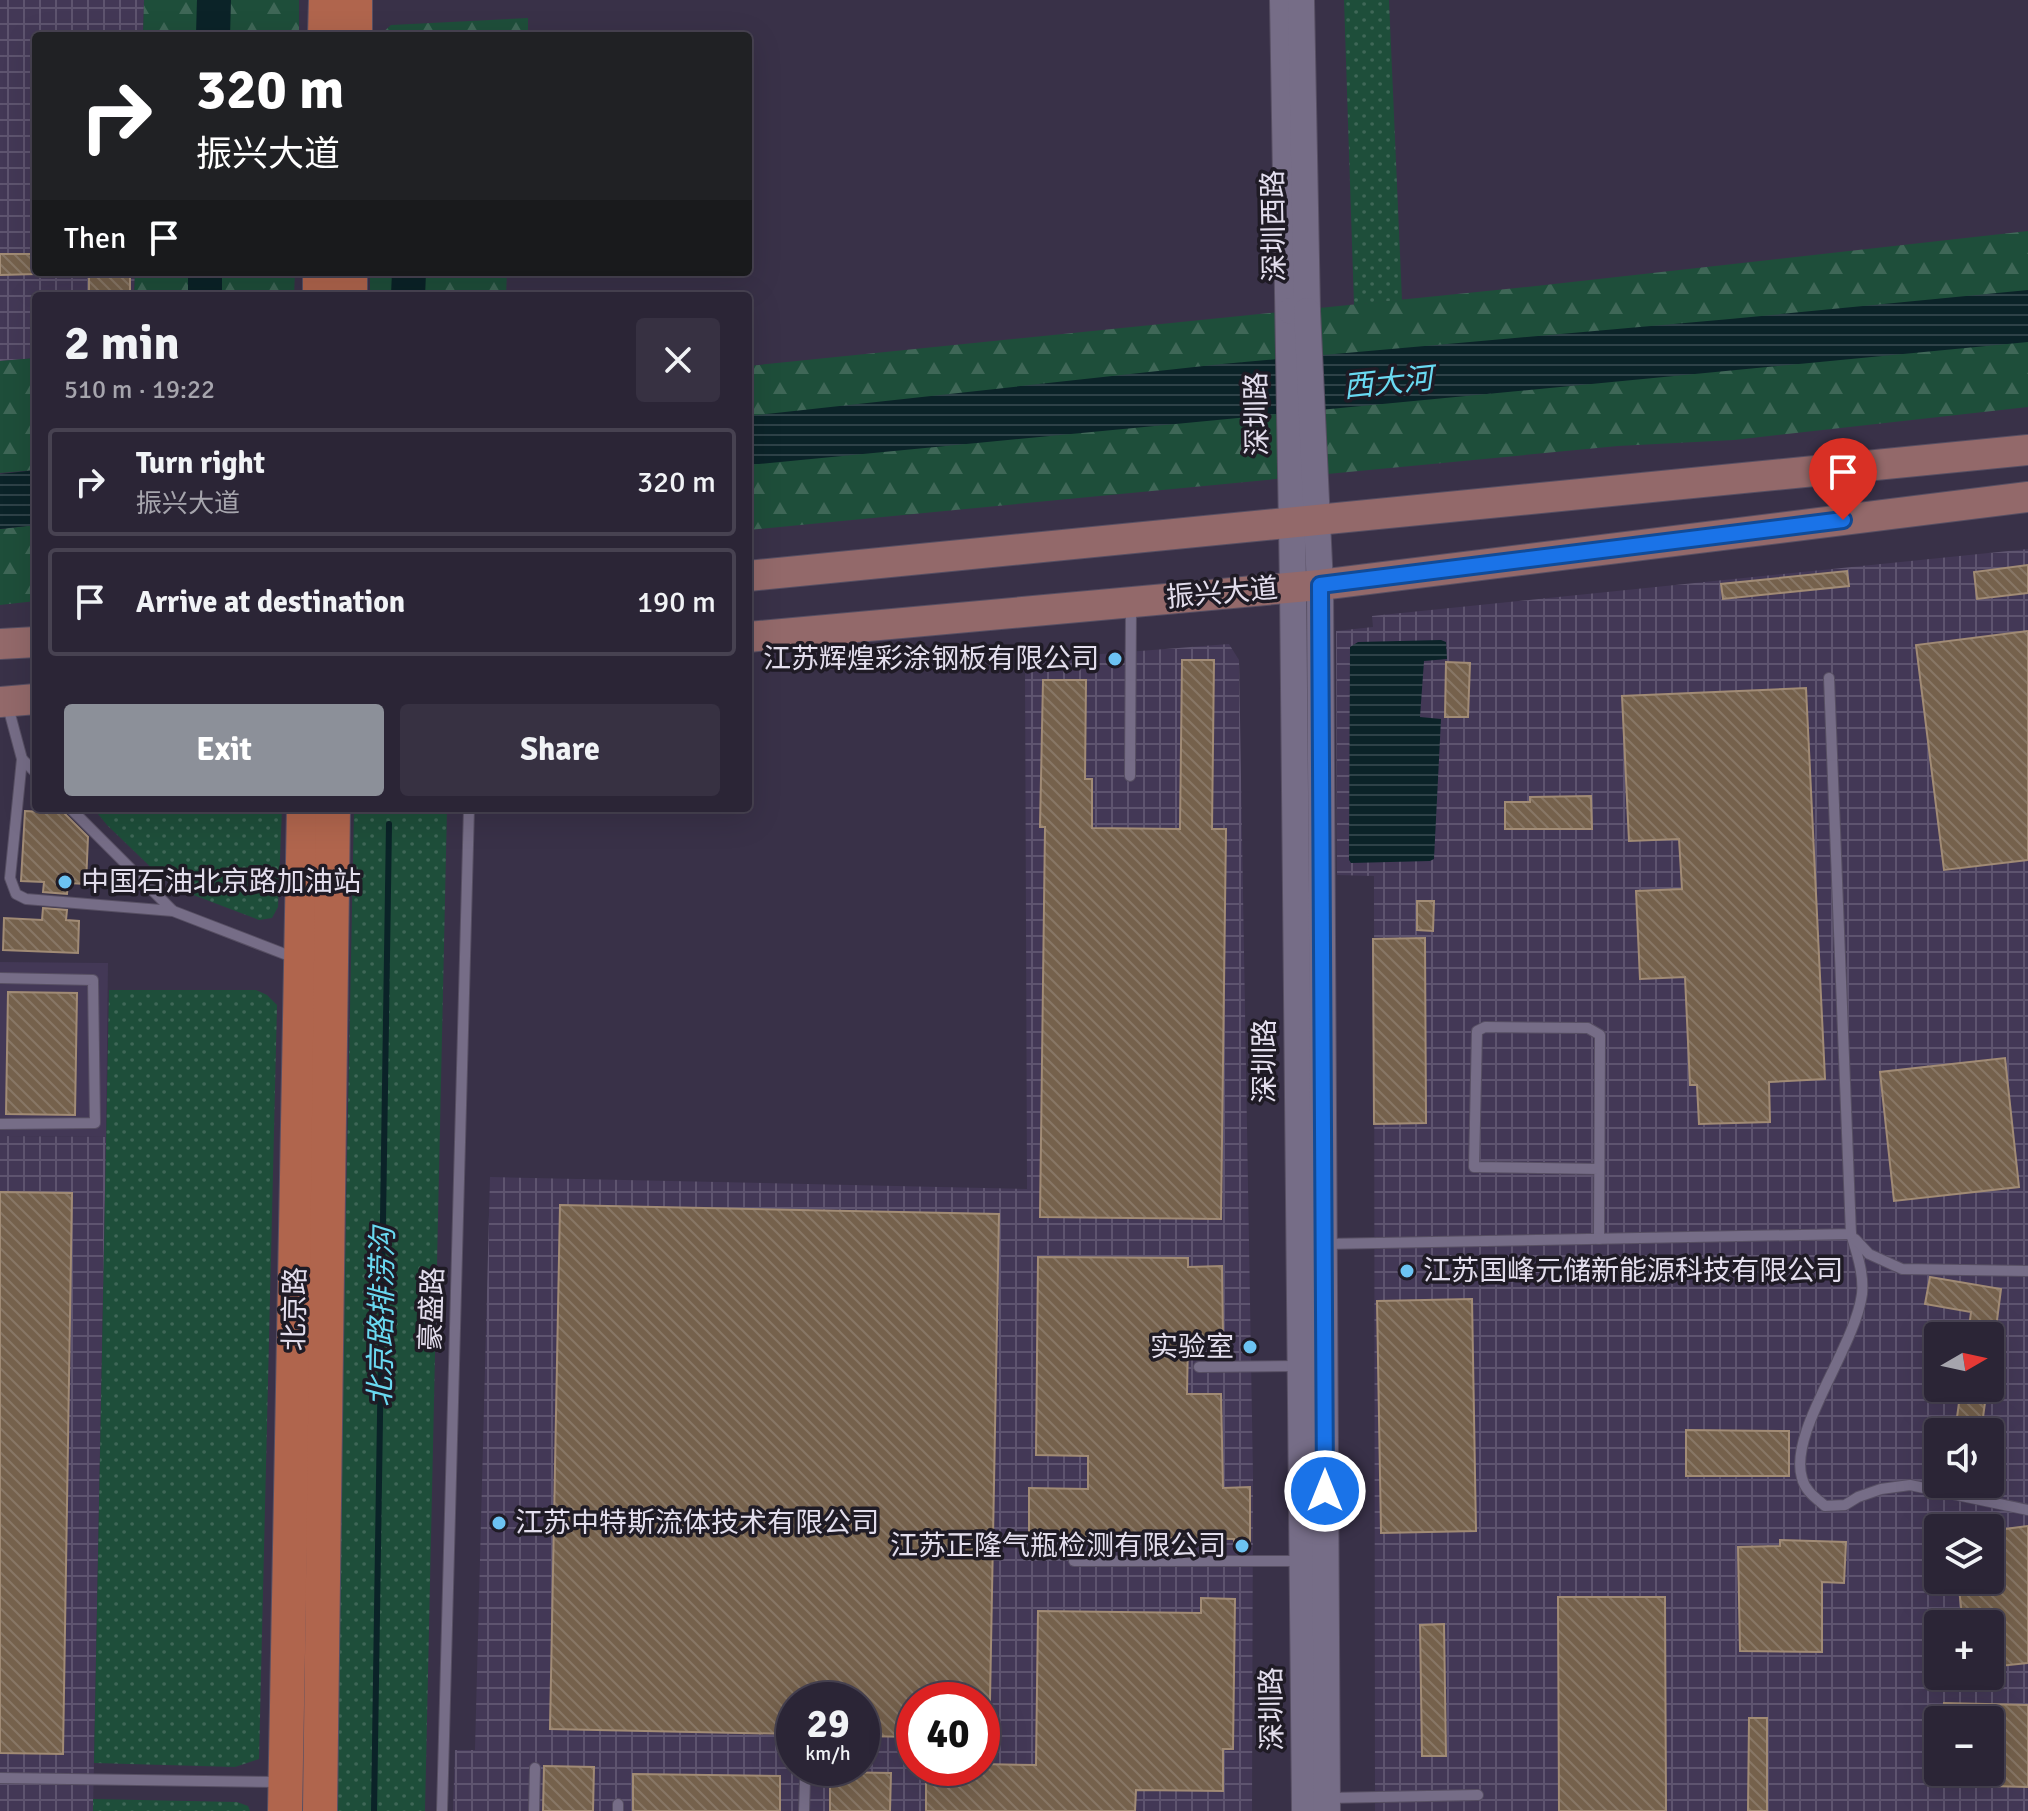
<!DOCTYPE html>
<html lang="en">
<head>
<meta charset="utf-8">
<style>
  body { margin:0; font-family:Signika,"Noto Sans SC",sans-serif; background:#373142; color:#f1f3f6; height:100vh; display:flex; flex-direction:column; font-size:30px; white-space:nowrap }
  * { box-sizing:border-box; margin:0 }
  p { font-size:26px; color:#a6a5ad }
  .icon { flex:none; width:44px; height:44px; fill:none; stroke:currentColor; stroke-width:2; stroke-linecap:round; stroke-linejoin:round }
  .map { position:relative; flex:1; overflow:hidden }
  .side { position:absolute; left:32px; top:292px; width:720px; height:520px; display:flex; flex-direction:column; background:#2b2536; border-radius:8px; box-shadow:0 8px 32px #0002,0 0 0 2px #474251 }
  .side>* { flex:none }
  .top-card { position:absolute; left:32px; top:32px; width:720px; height:244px; border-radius:8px; box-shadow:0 8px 32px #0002,0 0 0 2px #474251; background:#202124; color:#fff; overflow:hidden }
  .needle { width:52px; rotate:81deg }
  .fabs { position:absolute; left:1924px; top:1322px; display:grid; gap:16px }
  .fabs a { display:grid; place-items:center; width:80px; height:80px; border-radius:8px; background:#2b2536; box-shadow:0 8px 32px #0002,0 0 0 2px #474251; font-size:40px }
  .speed { position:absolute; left:776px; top:1682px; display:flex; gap:16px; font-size:40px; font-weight:700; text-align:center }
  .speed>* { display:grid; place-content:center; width:104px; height:104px; border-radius:50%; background:#2b2536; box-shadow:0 8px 32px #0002,0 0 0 2px #474251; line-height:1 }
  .speed small { font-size:20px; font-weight:400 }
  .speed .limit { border:12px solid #d22; background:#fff; color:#111 }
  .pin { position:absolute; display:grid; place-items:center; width:68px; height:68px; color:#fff; margin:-82px -34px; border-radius:50% 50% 50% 0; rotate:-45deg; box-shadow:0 0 8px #0007 }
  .pin .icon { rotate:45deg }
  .me { position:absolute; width:88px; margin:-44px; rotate:0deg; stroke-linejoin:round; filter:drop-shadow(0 0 6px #0008) }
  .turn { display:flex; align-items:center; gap:28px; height:168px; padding:0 32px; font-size:36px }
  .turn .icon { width:104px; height:104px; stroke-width:2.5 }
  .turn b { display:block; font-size:56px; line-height:68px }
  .then { display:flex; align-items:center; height:76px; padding:0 32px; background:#0003; gap:16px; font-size:30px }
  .round { display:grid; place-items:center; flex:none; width:84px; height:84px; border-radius:8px; background:#373142 }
  .head { display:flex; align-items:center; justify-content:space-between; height:136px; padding:0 32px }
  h1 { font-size:48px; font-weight:700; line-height:60px }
  .cta { display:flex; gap:16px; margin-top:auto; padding:16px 32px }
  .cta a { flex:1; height:92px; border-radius:8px; background:#8c9099; color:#fff; font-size:32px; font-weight:700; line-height:92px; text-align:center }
  .cta a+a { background:#373142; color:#f1f3f6 }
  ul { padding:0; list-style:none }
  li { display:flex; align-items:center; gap:24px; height:108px; margin:0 16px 12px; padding:0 16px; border:4px solid #474251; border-radius:8px }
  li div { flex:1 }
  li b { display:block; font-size:30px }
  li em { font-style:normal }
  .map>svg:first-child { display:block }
</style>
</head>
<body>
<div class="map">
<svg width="2028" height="1811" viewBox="0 0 2028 1811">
  <defs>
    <pattern id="industrial-grid" width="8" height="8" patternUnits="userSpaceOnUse" patternTransform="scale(2)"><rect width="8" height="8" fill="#433856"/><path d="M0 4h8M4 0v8" fill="none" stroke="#5e546f"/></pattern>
    <pattern id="grass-dots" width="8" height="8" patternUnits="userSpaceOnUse" patternTransform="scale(2)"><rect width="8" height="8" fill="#1e4e3a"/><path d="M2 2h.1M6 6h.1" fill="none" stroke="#3f6757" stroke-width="1.8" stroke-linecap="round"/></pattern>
    <pattern id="forest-firs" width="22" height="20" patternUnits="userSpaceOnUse" patternTransform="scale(2)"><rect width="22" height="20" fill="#1e4e3a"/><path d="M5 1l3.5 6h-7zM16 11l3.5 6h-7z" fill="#3f6757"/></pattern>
    <pattern id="water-rules" width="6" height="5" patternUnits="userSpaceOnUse" patternTransform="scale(2)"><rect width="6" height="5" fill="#0b2328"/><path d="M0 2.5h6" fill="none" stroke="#2e4248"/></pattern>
    <pattern id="building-back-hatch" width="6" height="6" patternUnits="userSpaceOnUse" patternTransform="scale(2)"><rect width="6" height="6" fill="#75614c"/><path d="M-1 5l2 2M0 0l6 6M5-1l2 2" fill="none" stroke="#876"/></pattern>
  </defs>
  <rect width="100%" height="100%" fill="#393148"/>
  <!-- built -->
  <polygon fill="#433856" points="0,962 108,963 106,1137 0,1136"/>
  <!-- industrial -->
  <g fill="url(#industrial-grid)" fill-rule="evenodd">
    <polygon points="0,0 144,0 143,36 36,36 36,272 135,272 134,296 36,296 36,358 0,361"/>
    <path d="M2028,549V1811H1375L1374,876L1337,875L1336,631L1373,627L1372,616ZM1938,1336H1990V1388H1938ZM1938,1432H1990V1484H1938ZM1938,1528H1990V1580H1938ZM1938,1624H1990V1676H1938ZM1938,1720H1990V1772H1938Z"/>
    <path d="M1229,644L1239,660L1253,1477L1252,1811H453L455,1750H475L490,1177L1027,1189L1025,660ZM794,1700H862V1768H794ZM914,1700H982V1768H914Z"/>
    <polygon points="0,1136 106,1137 93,1811 0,1811"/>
  </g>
  <!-- grass -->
  <g fill="url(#grass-dots)">
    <polygon points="1344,0 1389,0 1402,300 1354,305"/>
    <polygon points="93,808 282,808 278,907 272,918 259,920 196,896 163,879 107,825"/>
    <polygon points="354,808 447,808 425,1811 334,1811"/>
    <polygon points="109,990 256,990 267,995 277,1005 259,1759 235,1767 94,1763"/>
    <polygon points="93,1799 237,1802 248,1806 250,1811 93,1811"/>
  </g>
  <!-- forest -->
  <g fill="url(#forest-firs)">
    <polygon points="144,0 299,0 299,36 143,36"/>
    <polygon points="528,18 528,36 379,36 391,25"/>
    <polygon points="2028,231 2028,407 1734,440 1618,446 748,530 748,366 1527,287"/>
    <polygon points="135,272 295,272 294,296 134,296"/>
    <polygon points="370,272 507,272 506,296 370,296"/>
    <polygon points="36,358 36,470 0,473 0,361"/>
    <polygon points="36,525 36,601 0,605 0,529"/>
  </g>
  <!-- water -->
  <g fill="url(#water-rules)">
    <polygon points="2028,290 2028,342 748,465 748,416 1222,364 1730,319"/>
    <polygon points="36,470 36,525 0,529 0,474"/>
    <polygon points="1441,640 1446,642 1447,659 1424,661 1420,717 1441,719 1434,859 1430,861 1351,863 1349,860 1350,647 1358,642"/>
  </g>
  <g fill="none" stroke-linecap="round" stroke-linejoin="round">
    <!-- stream -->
    <polyline stroke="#0b2328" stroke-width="6" points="374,1811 389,824"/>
    <!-- river -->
    <g stroke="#0b2328" stroke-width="34">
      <polyline points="213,36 214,0"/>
      <polyline points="205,296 205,272"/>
      <polyline points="408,296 409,272"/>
    </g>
  </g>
  <!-- building -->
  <g fill="url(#building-back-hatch)" stroke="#a18b75" stroke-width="2">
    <polygon points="0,254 36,254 36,274 0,275"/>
    <rect x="89" y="272" width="41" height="24"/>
    <polygon points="2028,565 2028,593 1977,599 1974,572"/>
    <polygon points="1847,571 1849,586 1723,599 1721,584"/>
    <polygon points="2028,631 2028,860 1944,870 1916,645"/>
    <polygon points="1182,660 1214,660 1212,829 1226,829 1221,1219 1040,1217 1045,827 1040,827 1043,680 1086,680 1085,779 1092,779 1092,828 1180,829"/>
    <polygon points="1446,662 1470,663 1468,717 1445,717"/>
    <polygon points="1806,688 1825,1079 1769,1082 1770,1122 1699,1124 1697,1085 1690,1085 1685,977 1640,979 1636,891 1682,889 1679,839 1629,841 1622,696"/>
    <polygon points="1591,796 1592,829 1505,829 1505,802 1530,802 1530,797"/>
    <polygon points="25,811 64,813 88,837 86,884 68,883 67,894 43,892 44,882 21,881"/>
    <polygon points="1417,901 1434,901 1433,931 1417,930"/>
    <polygon points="43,908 67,910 66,920 79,921 78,953 3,950 4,918 42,920"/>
    <polygon points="1425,938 1426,1123 1374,1124 1373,939"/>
    <polygon points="8,992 77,993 75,1115 6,1114"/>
    <polygon points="2005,1058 2019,1187 1894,1201 1880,1072"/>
    <polygon points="0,1192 72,1193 63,1754 0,1753"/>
    <polygon points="560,1205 999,1214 990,1700 914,1700 914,1737 862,1736 862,1700 794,1700 794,1734 550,1729"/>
    <polygon points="1038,1257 1188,1258 1188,1267 1222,1266 1223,1338 1188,1339 1187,1394 1221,1394 1223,1488 1250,1487 1250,1544 1234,1544 1234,1539 1029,1536 1029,1488 1088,1489 1088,1456 1036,1455"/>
    <polygon points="1930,1277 2001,1289 1995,1336 1968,1336 1971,1312 1925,1304"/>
    <polygon points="1472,1299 1476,1531 1381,1533 1377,1301"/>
    <polygon points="1961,1388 1987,1388 1981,1432 1955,1432"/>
    <polygon points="1686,1430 1789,1431 1789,1476 1686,1476"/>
    <polygon points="2028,1526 2028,1663 1990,1667 1990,1624 1963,1624 1958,1580 1990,1580 1990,1531"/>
    <polygon points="1780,1540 1846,1542 1844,1583 1822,1582 1822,1652 1740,1651 1738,1547 1780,1546"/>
    <polygon points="1558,1597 1665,1597 1666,1811 1559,1811"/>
    <polygon points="1201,1598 1235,1599 1233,1749 1223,1749 1223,1791 1136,1790 1135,1811 926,1811 926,1768 982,1768 982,1764 1036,1765 1038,1611 1201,1613"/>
    <polygon points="1444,1624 1446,1756 1422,1756 1420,1625"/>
    <polygon points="1944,1703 2028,1705 2028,1787 1990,1786 1990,1720 1943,1720"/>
    <polygon points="1749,1718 1767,1718 1767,1811 1748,1811"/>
    <polygon points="544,1766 594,1767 593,1811 543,1811"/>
    <polygon points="830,1772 891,1773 890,1811 830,1811"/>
    <polygon points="633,1774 780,1776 780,1811 633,1811"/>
  </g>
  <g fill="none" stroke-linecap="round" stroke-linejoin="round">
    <!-- service casing -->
    <g stroke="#574f63" stroke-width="12">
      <g id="service">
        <polyline points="7,703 22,759 10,878 16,894 26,899 173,911 295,958"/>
        <polyline points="22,759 36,773"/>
        <polyline points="1130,776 1131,607"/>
        <polyline points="70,808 173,911"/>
        <polyline points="0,978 93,980 95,1123 0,1124"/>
        <path d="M1851,1234C1857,1254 1864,1273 1862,1294C1855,1348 1788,1432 1802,1478C1805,1491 1816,1498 1825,1506L1845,1505L1858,1497L1881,1489L1910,1485L2028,1510"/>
        <polyline points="1599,1239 1600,1035 1588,1028 1485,1027 1477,1031 1474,1167 1599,1169"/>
        <polyline points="1855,1239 1869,1254 1902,1269 2028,1271"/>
        <polyline points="1324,1244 1851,1234 1829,678"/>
        <polyline points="1199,1367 1298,1366"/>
        <polyline points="1074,1561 1300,1561"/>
        <polyline points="0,1778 280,1782"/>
        <polyline points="1328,1798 1478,1795"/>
        <polyline points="442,1811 469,808"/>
        <polyline points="534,1811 535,1768"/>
        <polyline points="618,1811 618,1804"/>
        <polyline points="804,1811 805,1781"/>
      </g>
    </g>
    <!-- tertiary casing -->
    <g stroke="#574f63" stroke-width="28">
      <g id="tertiary">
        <polyline points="1283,0 1293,587 1305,1811"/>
        <polyline points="1291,311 1307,311 1301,0"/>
        <polyline points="1307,311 1320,585 1327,1811"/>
      </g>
    </g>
    <!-- secondary casing -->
    <g stroke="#574f63" stroke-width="32">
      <g id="secondary">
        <polyline points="748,576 2028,450"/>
        <polyline points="748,637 1320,585 2028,497"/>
        <polyline points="0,644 36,642"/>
        <polyline points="0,702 36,699"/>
      </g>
    </g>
    <!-- primary casing -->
    <g stroke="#574f63" stroke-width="36">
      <g id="primary">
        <polyline points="325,36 326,0"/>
        <polyline points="355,36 355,0"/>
        <polyline points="320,296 320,272"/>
        <polyline points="350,296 350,272"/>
        <polyline points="285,1811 304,808"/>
        <polyline points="320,1811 333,808"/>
      </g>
    </g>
    <!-- service -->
    <use href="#service" stroke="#766d87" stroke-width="10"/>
    <!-- tertiary -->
    <use href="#tertiary" stroke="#766d87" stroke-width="26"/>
    <!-- secondary -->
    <use href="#secondary" stroke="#93696a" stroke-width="30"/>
    <!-- primary -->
    <use href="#primary" stroke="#b0654d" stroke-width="34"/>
  </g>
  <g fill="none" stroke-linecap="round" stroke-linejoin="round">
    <!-- route casing -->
    <g stroke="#114b97" stroke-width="20">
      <polyline id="route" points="1325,1491 1320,585 1843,520"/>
    </g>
    <!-- route -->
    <use href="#route" stroke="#1a73e8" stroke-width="14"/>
  </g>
  <!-- markers -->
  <g fill="#6cc3f2" stroke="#1f1b25" stroke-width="3">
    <circle cx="1115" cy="659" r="8"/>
    <circle cx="65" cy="882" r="8"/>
    <circle cx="1407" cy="1271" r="8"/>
    <circle cx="1250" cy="1347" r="8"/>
    <circle cx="499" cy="1523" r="8"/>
    <circle cx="1242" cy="1546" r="8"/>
  </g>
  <g text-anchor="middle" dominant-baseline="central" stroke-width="7" stroke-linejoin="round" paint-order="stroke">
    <!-- street labels -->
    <g font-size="28" fill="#e3deed" stroke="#1f1b25">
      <text transform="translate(1274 226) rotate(-91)">深圳西路</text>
      <text transform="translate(1257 414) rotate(-91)">深圳路</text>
      <text transform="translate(1222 593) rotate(-5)">振兴大道</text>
      <text transform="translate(1265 1061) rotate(-90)">深圳路</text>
      <text transform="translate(295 1309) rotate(-89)">北京路</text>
      <text transform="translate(432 1309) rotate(-88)">豪盛路</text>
      <text transform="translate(1272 1709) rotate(-91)">深圳路</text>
    </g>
    <!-- poi labels -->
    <g font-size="28" fill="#e3deed" stroke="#1f1b25" text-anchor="end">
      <text x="1099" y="659">江苏辉煌彩涂钢板有限公司</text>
      <text x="81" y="882" text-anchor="start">中国石油北京路加油站</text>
      <text x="1423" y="1271" text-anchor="start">江苏国峰元储新能源科技有限公司</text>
      <text x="1234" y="1347">实验室</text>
      <text x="515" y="1523" text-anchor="start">江苏中特斯流体技术有限公司</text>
      <text x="1226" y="1546">江苏正隆气瓶检测有限公司</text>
    </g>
    <!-- water labels -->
    <g font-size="30" font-style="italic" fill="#69d9f1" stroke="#1f1b25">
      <text transform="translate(1388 383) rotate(-6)">西大河</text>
      <text transform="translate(382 1317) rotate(-89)">北京路排涝沟</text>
    </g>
  </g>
</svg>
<div class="fabs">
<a><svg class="needle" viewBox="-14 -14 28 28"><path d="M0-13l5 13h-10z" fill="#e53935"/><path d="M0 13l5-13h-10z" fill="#a6a5ad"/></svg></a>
<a><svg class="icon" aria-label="sound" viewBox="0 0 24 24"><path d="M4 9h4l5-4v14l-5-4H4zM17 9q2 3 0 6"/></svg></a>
<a><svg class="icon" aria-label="layers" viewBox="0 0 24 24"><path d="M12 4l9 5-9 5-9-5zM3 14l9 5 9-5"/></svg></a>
<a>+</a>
<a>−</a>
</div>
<div class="speed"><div>29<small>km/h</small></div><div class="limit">40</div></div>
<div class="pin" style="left:1843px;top:520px;background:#d93025"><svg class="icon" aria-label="arrive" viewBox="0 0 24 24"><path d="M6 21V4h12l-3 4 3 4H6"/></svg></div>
<svg class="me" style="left:1325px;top:1491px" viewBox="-20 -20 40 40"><circle r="17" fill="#1a73e8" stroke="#fff" stroke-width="3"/><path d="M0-11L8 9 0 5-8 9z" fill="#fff"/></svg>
<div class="top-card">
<div class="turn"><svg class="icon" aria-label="right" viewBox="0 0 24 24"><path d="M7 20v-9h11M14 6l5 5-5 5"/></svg><div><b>320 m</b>振兴大道</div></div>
<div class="then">Then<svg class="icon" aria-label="arrive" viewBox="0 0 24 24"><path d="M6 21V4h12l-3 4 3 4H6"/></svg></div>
</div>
<section class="side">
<div class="head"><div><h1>2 min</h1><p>510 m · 19:22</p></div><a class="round"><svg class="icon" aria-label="close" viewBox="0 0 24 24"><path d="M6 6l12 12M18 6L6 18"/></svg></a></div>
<ul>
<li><svg class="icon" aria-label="right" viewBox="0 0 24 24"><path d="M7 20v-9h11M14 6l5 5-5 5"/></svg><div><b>Turn right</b><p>振兴大道</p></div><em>320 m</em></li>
<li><svg class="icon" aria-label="arrive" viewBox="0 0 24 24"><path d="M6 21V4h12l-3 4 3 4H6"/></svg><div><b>Arrive at destination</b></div><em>190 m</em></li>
</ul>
<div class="cta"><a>Exit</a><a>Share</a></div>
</section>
</div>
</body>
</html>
